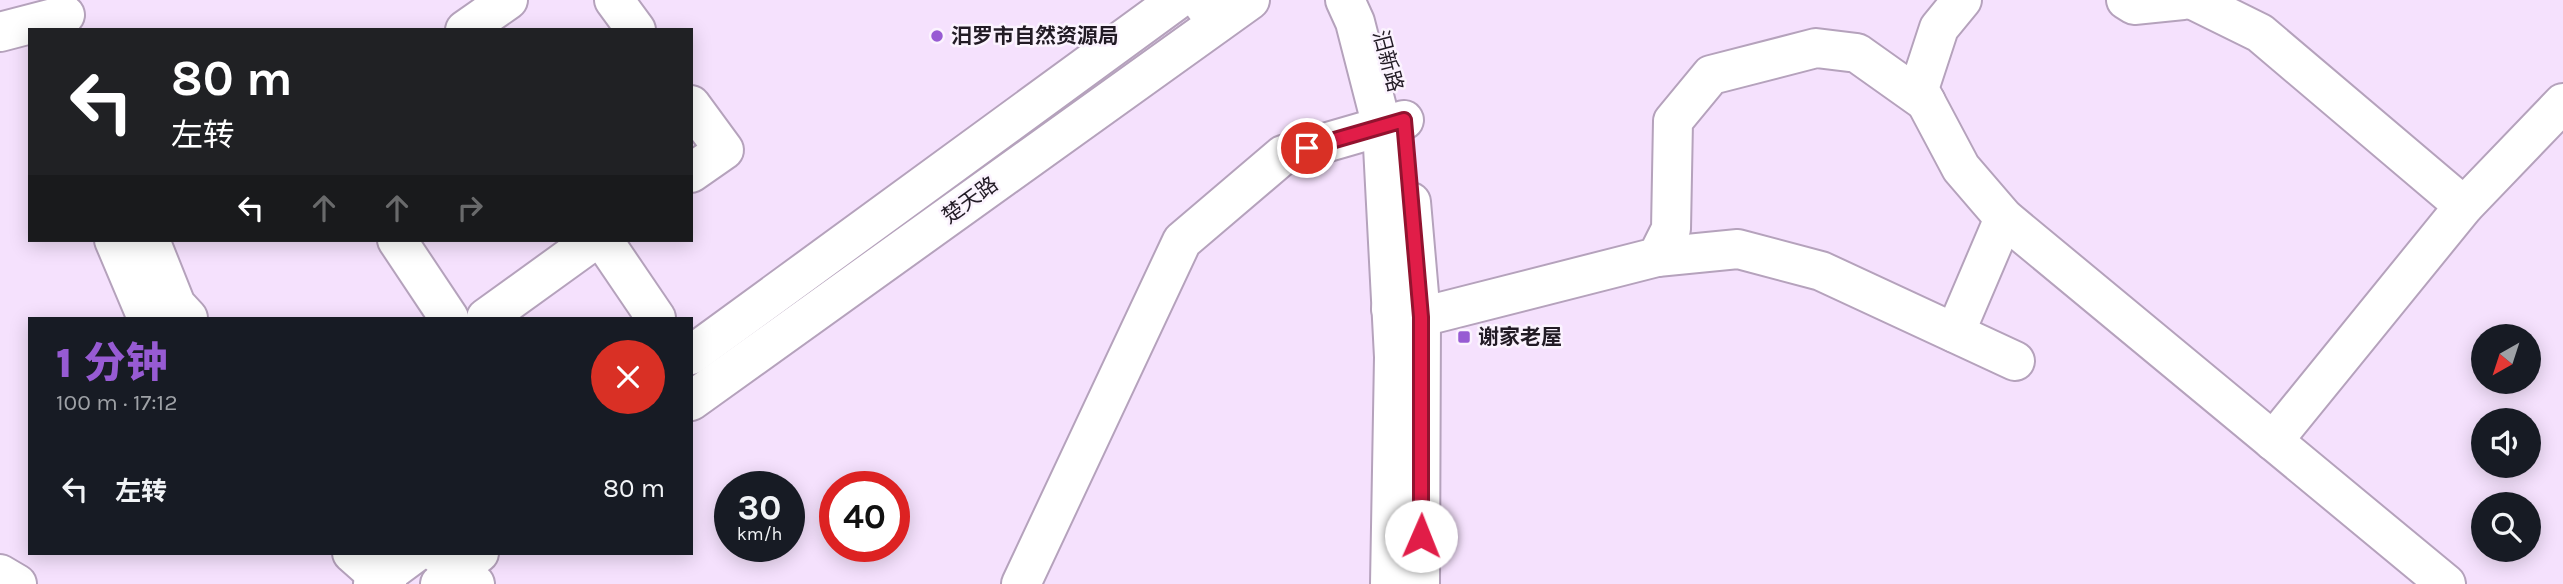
<!DOCTYPE html>
<html lang="zh">
<head>
<meta charset="utf-8">
<style>
  body { margin:0; font-family:Karla,"Noto Sans SC",sans-serif; background:#20242c; color:#f1f3f6; height:100vh; display:flex; flex-direction:column; font-size:26px; white-space:nowrap }
  * { box-sizing:border-box; margin:0 }
  p { font-size:23px; color:#9ea1a6 }
  .icon { flex:none; width:38px; height:38px; fill:none; stroke:currentColor; stroke-width:2; stroke-linecap:round; stroke-linejoin:round }
  .map { position:relative; flex:1; overflow:hidden }
  .sheet { position:absolute; left:28px; top:317px; width:665px; height:238px; display:flex; flex-direction:column; background:#171b24; border-radius:0px; box-shadow:0 4px 18px #0003 }
  .sheet>* { flex:none }
  .banner { position:absolute; left:28px; top:28px; width:665px; height:214px; border-radius:0px; box-shadow:0 4px 18px #0003; background:#202124; color:#fff; overflow:hidden }
  .needle { width:46px; rotate:219deg }
  .controls { position:absolute; left:2471px; top:324px; display:grid; gap:14px }
  .controls a { display:grid; place-items:center; width:70px; height:70px; border-radius:50%; background:#171b24; box-shadow:0 4px 18px #0003; font-size:35px }
  .speed { position:absolute; left:714px; top:471px; display:flex; gap:14px; font-size:35px; font-weight:700; text-align:center }
  .speed>* { display:grid; place-content:center; width:91px; height:91px; border-radius:50%; background:#171b24; box-shadow:0 4px 18px #0003; line-height:1 }
  .speed small { font-size:18px; font-weight:400 }
  .speed .limit { border:10px solid #d22; background:#fff; color:#111 }
  .pin { position:absolute; display:grid; place-items:center; width:60px; height:60px; color:#fff; margin:-30px; border:4px solid #fff; border-radius:50%; box-shadow:0 2px 7px #0007 }
  .me { position:absolute; width:77px; margin:-38px; rotate:1deg; stroke-linejoin:round; filter:drop-shadow(0 0 5px #0008) }
  .turn { display:flex; align-items:center; gap:24px; height:147px; padding:0 28px; font-size:32px }
  .turn .icon { width:91px; height:91px; stroke-width:2.5 }
  .turn b { display:block; font-size:49px; line-height:60px }
  .lanes { display:flex; align-items:center; height:66px; padding:0 28px; background:#0003; justify-content:center; gap:35px; direction:ltr }
  .lanes .off { opacity:.35 }
  .round { display:grid; place-items:center; flex:none; width:74px; height:74px; border-radius:37px; background:#20242c }
  .headline { display:flex; align-items:center; justify-content:space-between; height:119px; padding:0 28px }
  h1 { font-size:42px; font-weight:800; line-height:52px; color:#975bd3 }
  ul { padding:0; list-style:none }
  li { display:flex; align-items:center; gap:21px; height:105px; padding:0 28px }
  li div { flex:1 }
  li b { display:block; font-size:26px }
  li em { font-style:normal }
  .map>svg:first-child { display:block }
</style>
</head>
<body>
<div class="map">
<svg width="2563" height="584" viewBox="0 0 2563 584">
  <rect width="100%" height="100%" fill="#f5e1fd"/>
  <g fill="none" stroke-linecap="round" stroke-linejoin="round">
    <!-- minor casing -->
    <g stroke="#b5a2bc" stroke-width="42">
      <g id="minor">
        <polyline points="614,0 636,30"/>
        <polyline points="1200,0 1217,23"/>
        <polyline points="1345,0 1355,22 1382,127 1394,357 1390,584"/>
        <polyline points="1962,0 1939,28 1919,89 1961,168 2004,218 2446,584"/>
        <polyline points="2126,0 2134,5 2183,0"/>
        <polyline points="2193,0 2260,33 2464,206"/>
        <polyline points="465,30 508,0"/>
        <polyline points="0,32 65,15"/>
        <polyline points="691,105 724,150 691,173"/>
        <polyline points="1411,202 1421,317 1420,584"/>
        <polyline points="114,240 147,318"/>
        <polyline points="150,240 176,305 188,318"/>
        <polyline points="397,240 449,318"/>
        <polyline points="603,240 656,318"/>
        <polyline points="1657,257 1738,249 1821,271 2015,361"/>
        <polyline points="1391,309 1421,317 1657,257 1671,229 1673,121 1711,75 1816,48 1857,53 1926,102"/>
        <polyline points="486,318 594,240"/>
        <polyline points="1955,333 2004,218"/>
        <polyline points="2273,441 2464,206 2563,103"/>
        <polyline points="352,553 387,584"/>
        <polyline points="437,553 475,584"/>
        <polyline points="0,574 17,584"/>
        <polyline points="1021,584 1182,241 1283,155 1404,120"/>
      </g>
    </g>
    <!-- major casing -->
    <g stroke="#b5a2bc" stroke-width="42">
      <g id="major">
        <polyline points="691,355 1177,0"/>
        <polyline points="691,401 1250,0"/>
        <polyline points="373,584 415,553"/>
        <polyline points="440,584 479,553"/>
      </g>
    </g>
    <!-- minor -->
    <use href="#minor" stroke="#fff" stroke-width="38"/>
    <!-- major -->
    <use href="#major" stroke="#fff" stroke-width="38"/>
  </g>
  <g fill="none" stroke-linecap="round" stroke-linejoin="round">
    <!-- route casing -->
    <g stroke="#92132f" stroke-width="18">
      <polyline id="route" points="1307,148 1404,120 1421,317 1421,536"/>
    </g>
    <!-- route -->
    <use href="#route" stroke="#e11d48" stroke-width="12"/>
  </g>
  <!-- markers -->
  <g fill="#975bd3" stroke="#fbf3fe" stroke-width="2.5">
    <circle cx="937" cy="36" r="7"/>
    <rect x="1457" y="330" width="14" height="14" rx="3.5"/>
  </g>
  <g text-anchor="middle" dominant-baseline="central" stroke-width="5" stroke-linejoin="round" paint-order="stroke">
    <!-- poi labels -->
    <g font-size="21" font-weight="bold" fill="#221b25" stroke="#fbf3fe" text-anchor="start">
      <text x="951" y="36">汨罗市自然资源局</text>
      <text x="1478" y="337">谢家老屋</text>
    </g>
    <!-- street labels -->
    <g font-size="21" fill="#221b25" stroke="#fbf3fe">
      <text transform="translate(1388 61) rotate(75)">汨新路</text>
      <text transform="translate(970 200) rotate(-36)">楚天路</text>
    </g>
  </g>
</svg>
<div class="controls">
<a><svg class="needle" viewBox="-14 -14 28 28"><path d="M0-13l5 13h-10z" fill="#e53935"/><path d="M0 13l5-13h-10z" fill="#9ea1a6"/></svg></a>
<a><svg class="icon" aria-label="sound" viewBox="0 0 24 24"><path d="M4 9h4l5-4v14l-5-4H4zM17 9q2 3 0 6"/></svg></a>
<a><svg class="icon" aria-label="search" viewBox="0 0 24 24"><circle cx="10" cy="10" r="6"/><path d="M15 15l6 6"/></svg></a>
</div>
<div class="speed"><div>30<small>km/h</small></div><div class="limit">40</div></div>
<div class="pin" style="left:1307px;top:148px;background:#d93025"><svg class="icon" aria-label="arrive" viewBox="0 0 24 24"><path d="M6 21V4h12l-3 4 3 4H6"/></svg></div>
<svg class="me" style="left:1421px;top:536px" viewBox="-20 -20 40 40"><circle r="19" fill="#fff"/><path d="M0-13L10 11 0 6-10 11z" fill="#e11d48"/></svg>
<div class="banner">
<div class="turn"><svg class="icon" aria-label="left" viewBox="0 0 24 24"><path d="M17 20v-9H6M10 6l-5 5 5 5"/></svg><div><b>80 m</b>左转</div></div>
<div class="lanes"><svg class="icon" aria-label="left" viewBox="0 0 24 24"><path d="M17 20v-9H6M10 6l-5 5 5 5"/></svg><svg class="icon off" aria-label="ahead" viewBox="0 0 24 24"><path d="M12 20V5M6 11l6-6 6 6"/></svg><svg class="icon off" aria-label="ahead" viewBox="0 0 24 24"><path d="M12 20V5M6 11l6-6 6 6"/></svg><svg class="icon off" aria-label="right" viewBox="0 0 24 24"><path d="M7 20v-9h11M14 6l5 5-5 5"/></svg></div>
</div>
<section class="sheet">
<div class="headline"><div><h1>1 分钟</h1><p>100 m · 17:12</p></div><a class="round" style="background:#d93025;color:#fff"><svg class="icon" aria-label="close" viewBox="0 0 24 24"><path d="M6 6l12 12M18 6L6 18"/></svg></a></div>
<ul>
<li><svg class="icon" aria-label="left" viewBox="0 0 24 24"><path d="M17 20v-9H6M10 6l-5 5 5 5"/></svg><div><b>左转</b></div><em>80 m</em></li>
</ul>
</section>
</div>
</body>
</html>
